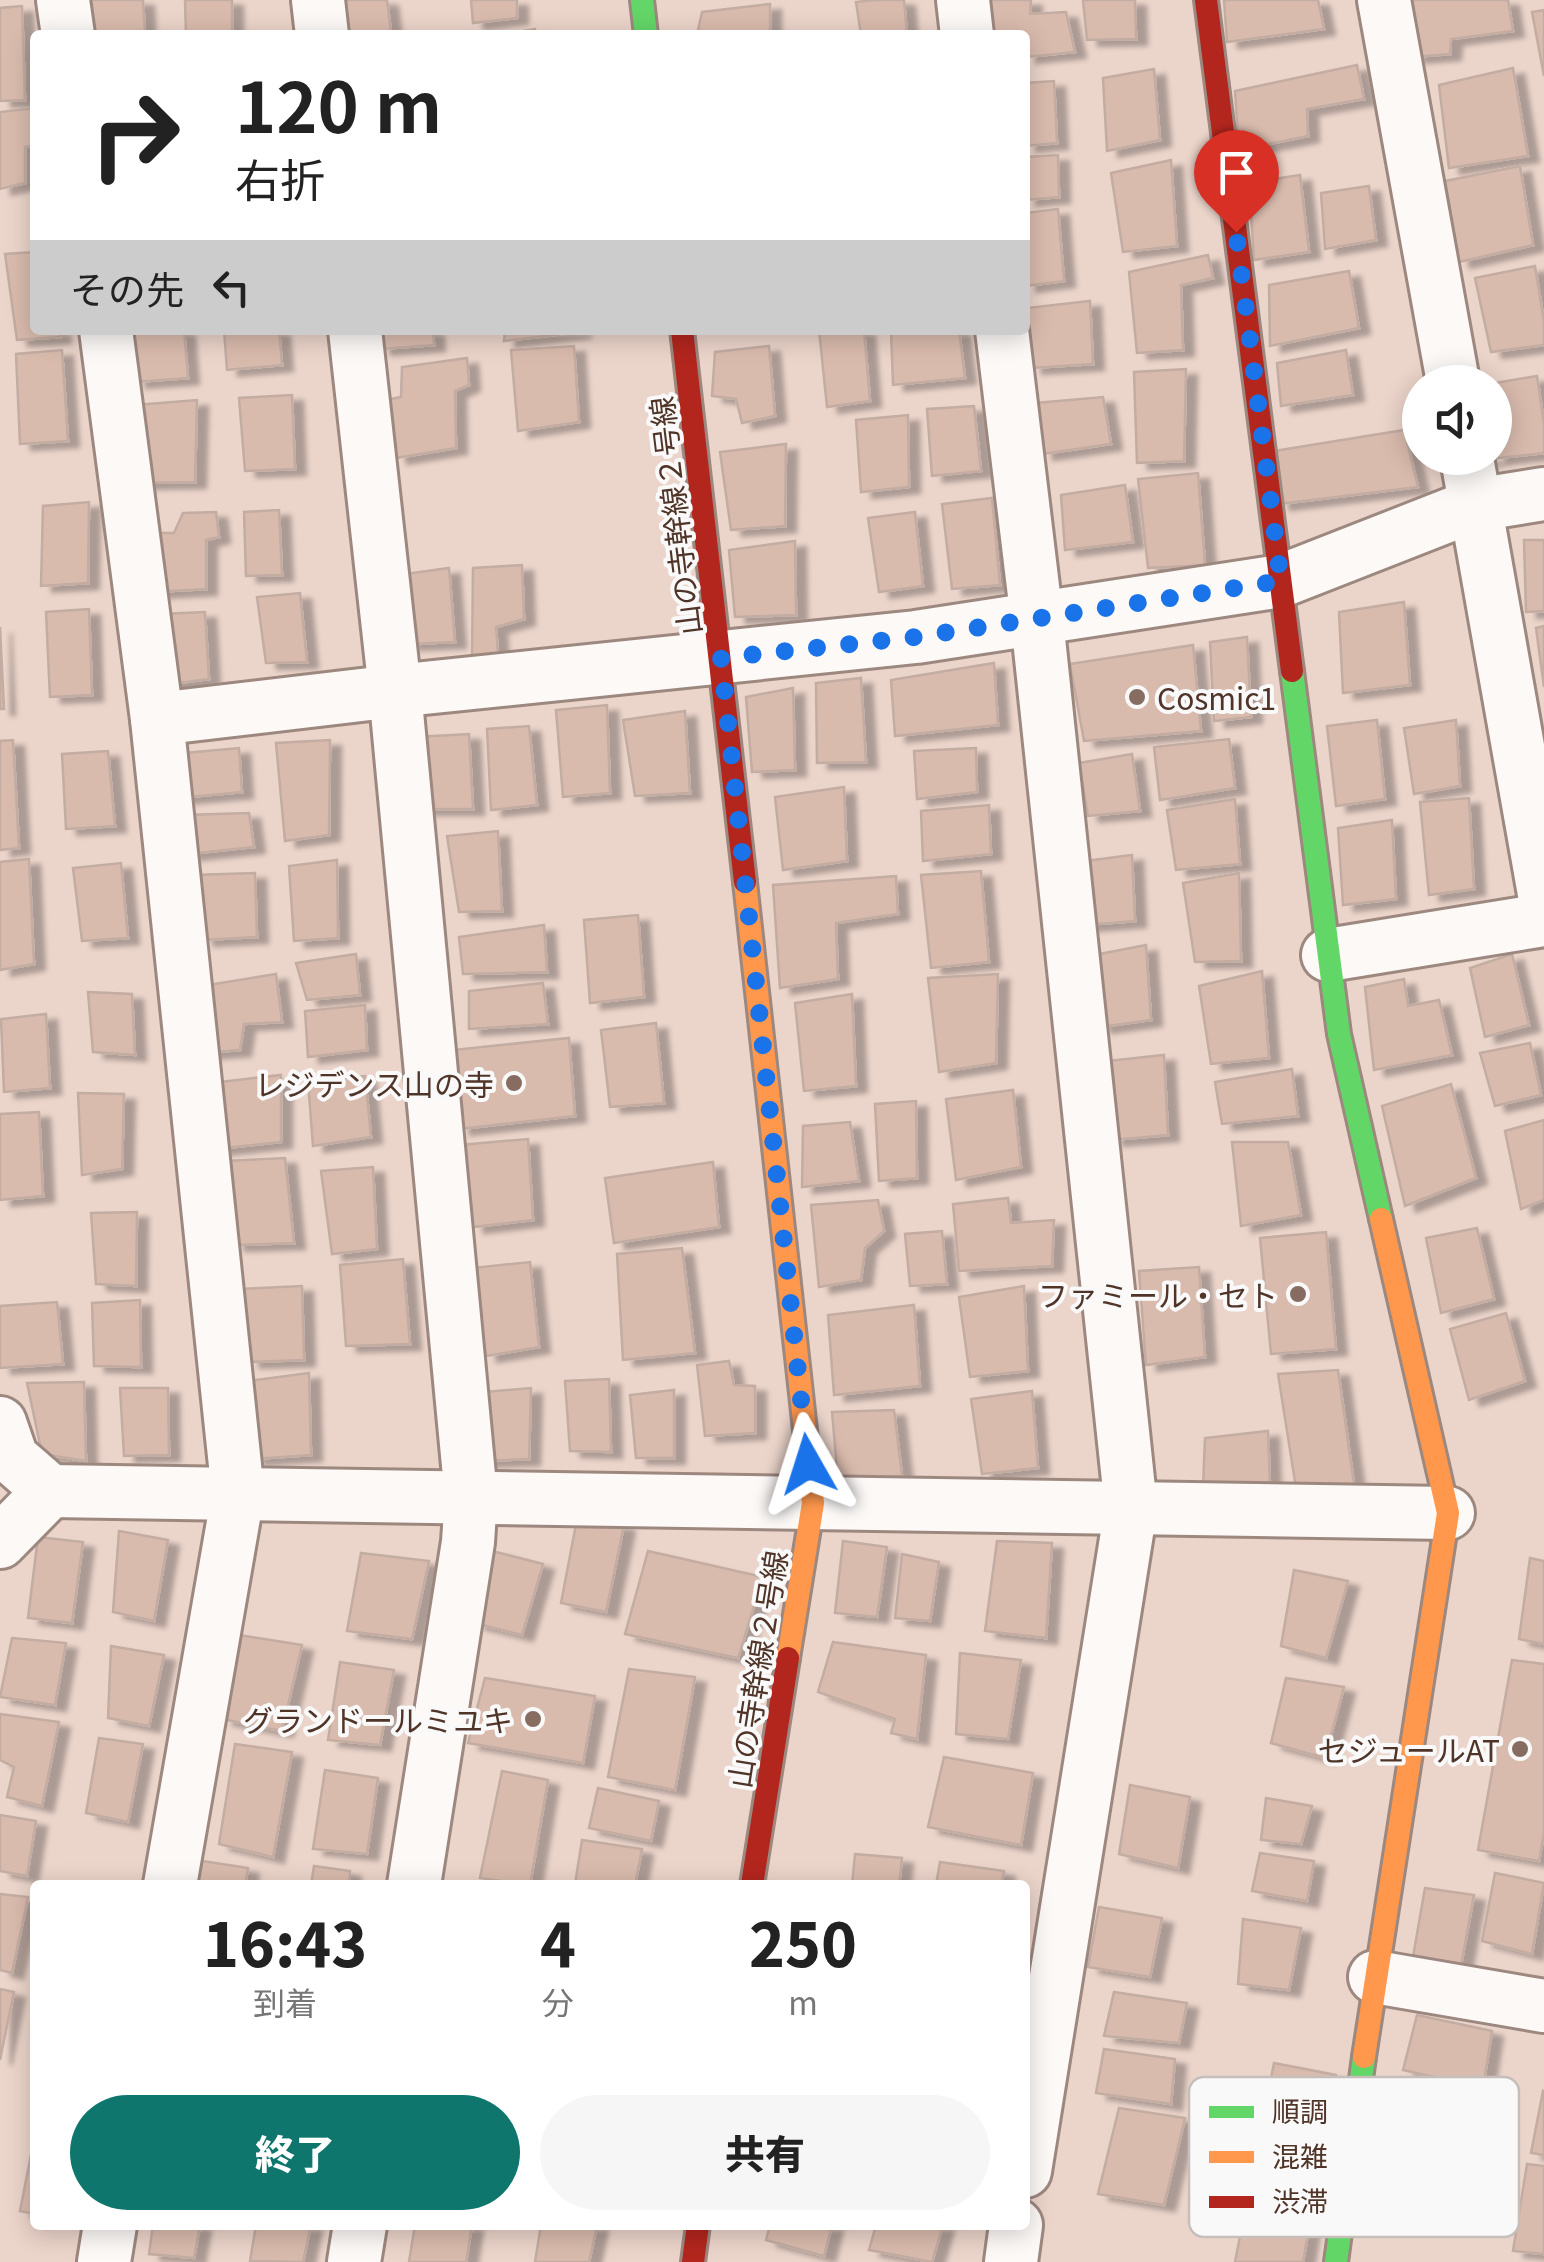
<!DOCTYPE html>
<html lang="ja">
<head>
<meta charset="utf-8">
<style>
  body { margin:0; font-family:Georgia,"Noto Sans JP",serif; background:#f6f6f6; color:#222; height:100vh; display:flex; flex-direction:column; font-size:38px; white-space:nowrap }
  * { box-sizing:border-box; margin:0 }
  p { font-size:32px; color:#767676 }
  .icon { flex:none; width:55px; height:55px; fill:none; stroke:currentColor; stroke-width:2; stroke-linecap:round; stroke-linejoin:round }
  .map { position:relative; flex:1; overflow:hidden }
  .details { position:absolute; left:30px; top:1880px; width:1000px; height:350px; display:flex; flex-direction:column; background:#fff; border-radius:10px; box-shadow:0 5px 25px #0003 }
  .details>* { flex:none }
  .top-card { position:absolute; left:30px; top:30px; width:1000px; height:305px; border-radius:10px; box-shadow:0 5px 25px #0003; background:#fff; color:#222; overflow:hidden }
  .buttons { position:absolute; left:1402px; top:365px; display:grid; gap:20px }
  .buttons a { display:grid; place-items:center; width:110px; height:110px; border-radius:50%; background:#fff; box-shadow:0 5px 25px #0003; font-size:50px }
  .pin { position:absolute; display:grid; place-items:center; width:85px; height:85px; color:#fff; margin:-102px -42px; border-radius:50% 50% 50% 0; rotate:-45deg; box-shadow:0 0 10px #0007 }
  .pin .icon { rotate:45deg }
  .me { position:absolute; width:110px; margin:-55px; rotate:354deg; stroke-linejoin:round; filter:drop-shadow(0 0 8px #0008) }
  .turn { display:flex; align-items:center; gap:35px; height:210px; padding:0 40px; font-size:45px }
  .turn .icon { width:130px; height:130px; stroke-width:2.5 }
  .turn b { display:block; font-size:70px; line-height:85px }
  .then { display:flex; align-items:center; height:95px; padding:0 40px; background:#0003; gap:20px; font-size:38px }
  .eta { display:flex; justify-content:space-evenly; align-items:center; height:170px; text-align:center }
  .eta b { font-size:60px; font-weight:800; line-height:70px }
  .button { display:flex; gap:20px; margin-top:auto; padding:20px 40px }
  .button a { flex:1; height:115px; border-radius:60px; background:#0f766e; color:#fff; font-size:40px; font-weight:800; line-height:115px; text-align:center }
  .button a+a { background:#f6f6f6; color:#222 }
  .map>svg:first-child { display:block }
</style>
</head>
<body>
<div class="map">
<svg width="1544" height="2262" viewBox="0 0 1544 2262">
  <defs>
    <filter id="shadow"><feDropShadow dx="11" dy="6" stdDeviation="2.5" flood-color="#0004"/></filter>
  </defs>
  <rect width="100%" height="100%" fill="#ebd4ca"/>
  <!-- building -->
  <g fill="#d9bbad" stroke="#c3aca2" stroke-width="2.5" filter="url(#shadow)">
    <polygon points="91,0 143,0 145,35 92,35"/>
    <polygon points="185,0 232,0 232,35 186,35"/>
    <polygon points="336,0 387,0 391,32 338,35"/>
    <polygon points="471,0 517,0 517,18 473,23"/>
    <polygon points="873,0 904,0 907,35 861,35 856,2"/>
    <polygon points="979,0 1031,0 1030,14 1066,12 1075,52 1025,57 1025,35 984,35"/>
    <polygon points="1083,0 1135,0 1136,39 1087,40"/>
    <polygon points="1224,0 1318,0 1324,29 1227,42"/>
    <polygon points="1406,0 1508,0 1513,31 1451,39 1450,54 1413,57"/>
    <polygon points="770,4 770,35 697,35 702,12"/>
    <polygon points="22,6 25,100 0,101 0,8"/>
    <polygon points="1544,10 1544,76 1532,12"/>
    <polygon points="535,29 535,35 499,35"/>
    <polygon points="1357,65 1364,99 1307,109 1308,136 1239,150 1235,91"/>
    <polygon points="1513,68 1528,156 1449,168 1439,85"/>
    <polygon points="1154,69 1160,140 1107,151 1103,78"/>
    <polygon points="1054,81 1057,143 1025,146 1025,83"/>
    <polygon points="35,108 35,145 25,147 25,183 0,189 0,112"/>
    <polygon points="1058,155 1059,197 1025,200 1025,157"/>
    <polygon points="1171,160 1177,246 1123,252 1111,173"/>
    <polygon points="1520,166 1533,245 1459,262 1445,181"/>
    <polygon points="1300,175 1309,252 1254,260 1249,183"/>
    <polygon points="1369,186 1376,240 1325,249 1321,193"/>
    <polygon points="1058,209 1064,281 1025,286 1025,213"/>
    <polygon points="35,252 35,330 59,330 60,337 17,340 5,254"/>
    <polygon points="1208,255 1213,278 1181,285 1183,350 1137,353 1129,272"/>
    <polygon points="1535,266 1544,322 1544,345 1491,352 1475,278"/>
    <polygon points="1349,271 1359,328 1270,346 1269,285"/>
    <polygon points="1090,301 1093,364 1031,368 1027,308"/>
    <polygon points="131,330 184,330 188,378 135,382"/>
    <polygon points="224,330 279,330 282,365 227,370"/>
    <polygon points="378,330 433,330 434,345 380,349"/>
    <polygon points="505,330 580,330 580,332 504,341"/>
    <polygon points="819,330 864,330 870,401 827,407"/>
    <polygon points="891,330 959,330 965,378 893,385"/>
    <polygon points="574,346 579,422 518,431 511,350"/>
    <polygon points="769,346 775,416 742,423 736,399 712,396 715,352"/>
    <polygon points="62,350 68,441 20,444 16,354"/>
    <polygon points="1346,350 1353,395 1281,406 1277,363"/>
    <polygon points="467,358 469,385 455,391 456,448 396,458 386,400 401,397 402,367"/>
    <polygon points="1186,369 1184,461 1137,463 1134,372"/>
    <polygon points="1537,376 1544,424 1544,453 1482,460 1481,458 1495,458 1495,383"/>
    <polygon points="292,395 295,469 245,471 239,398"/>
    <polygon points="1103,397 1111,444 1042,454 1036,403"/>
    <polygon points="197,400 195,482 141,483 136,405"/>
    <polygon points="974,406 981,471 932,476 927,409"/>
    <polygon points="908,415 909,487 861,492 856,420"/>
    <polygon points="1404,430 1418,487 1279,504 1274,451"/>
    <polygon points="786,444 785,526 731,530 720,452"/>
    <polygon points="1198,473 1205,565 1148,568 1138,479"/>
    <polygon points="1125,485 1133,542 1065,550 1061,495"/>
    <polygon points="992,498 1000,585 952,589 942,504"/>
    <polygon points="89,502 88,583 41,586 43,506"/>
    <polygon points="279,510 282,575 246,576 244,512"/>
    <polygon points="216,512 219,537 206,540 206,589 153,592 150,533 174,533 183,513"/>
    <polygon points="915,512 923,586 879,592 868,518"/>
    <polygon points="1524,540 1544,540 1544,611 1526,612"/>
    <polygon points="795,541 796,615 735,617 729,550"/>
    <polygon points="522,565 524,619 496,627 498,654 472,657 473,568"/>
    <polygon points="449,568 455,642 408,644 398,575"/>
    <polygon points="300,593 307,662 266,663 257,597"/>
    <polygon points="1404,602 1410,685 1343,693 1339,612"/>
    <polygon points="89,609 92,695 50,697 46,612"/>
    <polygon points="205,612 209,679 163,685 161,614"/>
    <polygon points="1544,626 1544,687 1536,628"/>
    <polygon points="0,627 4,709 0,709"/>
    <polygon points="1247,637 1251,717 1214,721 1210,642"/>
    <polygon points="1193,645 1201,731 1084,741 1070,664"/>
    <polygon points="994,663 998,725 895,736 891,680"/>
    <polygon points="861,678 866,762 817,763 816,683"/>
    <polygon points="793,688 795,770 752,772 746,697"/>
    <polygon points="607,705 610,793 563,797 556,710"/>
    <polygon points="685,711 690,793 635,796 623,720"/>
    <polygon points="1377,720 1385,799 1336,806 1327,726"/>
    <polygon points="1456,720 1460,786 1414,794 1404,728"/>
    <polygon points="529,726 537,805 491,810 487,729"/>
    <polygon points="469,734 473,809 419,809 415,737"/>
    <polygon points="1229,739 1235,788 1160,800 1154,747"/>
    <polygon points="13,740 19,848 0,850 0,741"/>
    <polygon points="330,740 329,835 285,841 276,743"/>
    <polygon points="239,748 242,792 178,798 174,754"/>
    <polygon points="976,748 977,792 917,799 914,751"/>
    <polygon points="108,751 115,826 66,829 62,754"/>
    <polygon points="1132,754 1140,811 1088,816 1079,763"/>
    <polygon points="844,787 847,861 783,870 775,797"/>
    <polygon points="1469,798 1474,889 1429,895 1420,802"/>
    <polygon points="1235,799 1240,864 1176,870 1167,810"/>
    <polygon points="989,805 991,854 923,861 921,811"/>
    <polygon points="249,813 254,847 188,854 185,815"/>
    <polygon points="1392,820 1396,899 1343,905 1338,828"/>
    <polygon points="498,831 502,911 459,912 447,836"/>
    <polygon points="1132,855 1135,921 1085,925 1077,862"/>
    <polygon points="29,859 34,964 0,970 0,862"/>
    <polygon points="337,860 338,938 294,941 289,866"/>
    <polygon points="121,863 128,938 82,941 73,868"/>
    <polygon points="981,871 989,962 931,968 921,875"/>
    <polygon points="255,873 257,937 203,940 193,875"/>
    <polygon points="1239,873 1241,961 1195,962 1183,883"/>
    <polygon points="896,876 898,914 836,923 838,979 780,988 773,885"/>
    <polygon points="638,915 644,997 590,1003 584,920"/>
    <polygon points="544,925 547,972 463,974 459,937"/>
    <polygon points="1146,945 1151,1020 1100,1027 1089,956"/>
    <polygon points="356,954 360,995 307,1000 296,963"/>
    <polygon points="1512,954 1529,1025 1485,1037 1470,968"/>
    <polygon points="1262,971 1269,1058 1211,1064 1199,986"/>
    <polygon points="276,974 282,1022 244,1024 240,1050 202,1053 202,986"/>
    <polygon points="998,974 996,1063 939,1072 928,978"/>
    <polygon points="1404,979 1408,1006 1439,1000 1452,1055 1374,1070 1365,987"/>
    <polygon points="543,983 548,1024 469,1029 469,991"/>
    <polygon points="88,992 132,994 135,1055 93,1052"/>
    <polygon points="852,994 856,1086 804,1091 795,1003"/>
    <polygon points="365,1005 367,1050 308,1057 305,1011"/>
    <polygon points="46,1014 50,1088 4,1092 1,1019"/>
    <polygon points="656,1023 664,1103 610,1107 601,1030"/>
    <polygon points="569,1038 575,1116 459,1129 453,1050"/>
    <polygon points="1530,1043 1541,1095 1495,1106 1480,1053"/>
    <polygon points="1164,1055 1168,1135 1112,1140 1107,1061"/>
    <polygon points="1292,1069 1298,1116 1222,1124 1215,1082"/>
    <polygon points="281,1075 281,1142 215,1149 211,1083"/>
    <polygon points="365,1076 371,1137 313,1146 308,1081"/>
    <polygon points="1451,1084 1476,1178 1405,1206 1382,1106"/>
    <polygon points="1013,1090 1021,1167 956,1180 946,1099"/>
    <polygon points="78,1093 124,1094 122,1169 82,1175"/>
    <polygon points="916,1101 917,1178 879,1181 875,1104"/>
    <polygon points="39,1112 43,1196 0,1200 0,1114"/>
    <polygon points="1544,1120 1544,1200 1521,1209 1505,1131"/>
    <polygon points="850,1122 859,1181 802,1187 803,1126"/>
    <polygon points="528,1139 533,1220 473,1227 460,1145"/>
    <polygon points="1232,1142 1288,1142 1301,1215 1241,1226"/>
    <polygon points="285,1158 294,1243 234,1245 225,1161"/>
    <polygon points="713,1162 719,1227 614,1243 605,1178"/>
    <polygon points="373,1167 377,1249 332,1254 321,1171"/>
    <polygon points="1008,1198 1011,1223 1054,1220 1052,1266 959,1271 953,1204"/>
    <polygon points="878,1200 884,1231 865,1248 861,1280 819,1287 811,1205"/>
    <polygon points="137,1212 136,1286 96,1284 91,1213"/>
    <polygon points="1477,1228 1494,1299 1441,1313 1426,1238"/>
    <polygon points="942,1231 947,1284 910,1286 905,1234"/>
    <polygon points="1326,1232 1336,1349 1271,1354 1260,1238"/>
    <polygon points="682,1248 695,1353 623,1360 617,1254"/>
    <polygon points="403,1259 410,1344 346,1346 340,1265"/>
    <polygon points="530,1262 539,1347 486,1356 473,1268"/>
    <polygon points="1199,1267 1205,1357 1146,1365 1139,1271"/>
    <polygon points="302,1286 304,1360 249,1362 239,1289"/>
    <polygon points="1024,1286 1028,1371 970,1377 959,1297"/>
    <polygon points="140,1300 141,1367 94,1366 92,1303"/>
    <polygon points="57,1302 63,1364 0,1368 0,1306"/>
    <polygon points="914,1305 920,1386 834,1395 828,1315"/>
    <polygon points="1506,1313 1525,1381 1469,1400 1450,1329"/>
    <polygon points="729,1361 734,1385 755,1386 755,1433 705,1436 697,1365"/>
    <polygon points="1338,1370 1354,1484 1296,1488 1278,1374"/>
    <polygon points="309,1373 311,1455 253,1459 248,1381"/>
    <polygon points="609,1379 611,1452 570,1451 565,1381"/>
    <polygon points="84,1382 86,1461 42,1454 27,1383"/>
    <polygon points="120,1388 168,1388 169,1455 124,1456"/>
    <polygon points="531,1388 529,1459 483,1461 485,1392"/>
    <polygon points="674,1390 674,1458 636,1458 630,1395"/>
    <polygon points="1032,1391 1038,1468 982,1474 971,1399"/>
    <polygon points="894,1410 902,1476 838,1481 832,1412"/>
    <polygon points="1268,1431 1270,1486 1203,1488 1205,1438"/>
    <polygon points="577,1519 624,1525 606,1612 561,1603"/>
    <polygon points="119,1531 168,1540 154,1621 113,1612"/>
    <polygon points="38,1537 83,1542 72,1623 28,1618"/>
    <polygon points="843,1541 887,1547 877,1617 835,1613"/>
    <polygon points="997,1541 1052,1543 1046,1638 985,1631"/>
    <polygon points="492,1551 543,1564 522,1635 474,1623"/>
    <polygon points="648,1551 763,1577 738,1658 625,1634"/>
    <polygon points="361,1553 429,1561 412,1639 347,1631"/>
    <polygon points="902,1554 939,1562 930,1621 895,1618"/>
    <polygon points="1530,1558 1544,1561 1544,1644 1519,1639"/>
    <polygon points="1294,1570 1348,1581 1326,1658 1281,1646"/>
    <polygon points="239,1635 302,1645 282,1731 222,1719"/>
    <polygon points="12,1638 66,1643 55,1705 0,1697"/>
    <polygon points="833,1642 926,1655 917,1739 891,1733 895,1719 818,1692"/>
    <polygon points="111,1646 164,1655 149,1726 108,1718"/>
    <polygon points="960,1653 1021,1660 1008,1739 956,1734"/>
    <polygon points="1512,1660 1544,1664 1544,1833 1539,1861 1478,1850"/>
    <polygon points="340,1662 394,1670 380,1745 328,1740"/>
    <polygon points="629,1669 695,1677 675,1790 608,1777"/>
    <polygon points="485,1678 595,1696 583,1763 468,1743"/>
    <polygon points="1286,1678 1344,1687 1325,1758 1271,1743"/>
    <polygon points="0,1714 59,1722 42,1806 7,1797 14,1767 0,1760"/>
    <polygon points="99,1738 143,1744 128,1822 86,1813"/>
    <polygon points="235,1744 292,1752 273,1857 219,1844"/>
    <polygon points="944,1757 1033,1773 1021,1845 928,1827"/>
    <polygon points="325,1770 378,1778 367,1854 313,1849"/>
    <polygon points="502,1771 548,1780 530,1885 480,1878"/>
    <polygon points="1130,1785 1190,1797 1178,1868 1119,1854"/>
    <polygon points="598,1788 659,1801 651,1841 589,1828"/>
    <polygon points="1266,1798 1312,1806 1301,1844 1261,1840"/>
    <polygon points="0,1815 36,1821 27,1876 0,1871"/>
    <polygon points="582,1840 642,1849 635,1885 575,1884"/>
    <polygon points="1260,1853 1314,1861 1307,1901 1252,1891"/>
    <polygon points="855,1854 902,1858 899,1885 852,1885"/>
    <polygon points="196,1860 248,1868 245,1885 193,1885"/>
    <polygon points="940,1862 1004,1871 1001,1885 936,1885"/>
    <polygon points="314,1866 350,1871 349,1885 311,1885"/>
    <polygon points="1495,1873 1544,1883 1532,1954 1482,1941"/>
    <polygon points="1425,1888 1474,1895 1461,1965 1413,1957"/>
    <polygon points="0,1894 28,1897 12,1973 0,1970"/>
    <polygon points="1099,1907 1162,1918 1150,1977 1088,1967"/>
    <polygon points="1243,1919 1301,1928 1289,1990 1238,1984"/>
    <polygon points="0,1989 14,1992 0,2060"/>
    <polygon points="1114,1992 1187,2003 1179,2043 1104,2036"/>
    <polygon points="1417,2015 1492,2031 1483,2088 1403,2070"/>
    <polygon points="1104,2049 1175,2059 1171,2104 1096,2093"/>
    <polygon points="1274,2063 1336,2075 1303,2262 1235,2262"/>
    <polygon points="1543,2091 1544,2092 1544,2155 1531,2153"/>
    <polygon points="1119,2108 1185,2118 1164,2205 1098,2194"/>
    <polygon points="34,2139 35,2139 35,2214 20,2211"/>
    <polygon points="1527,2164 1544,2166 1544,2254 1513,2251"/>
    <polygon points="153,2225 200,2225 194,2258 149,2254"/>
    <polygon points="256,2225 311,2225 303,2262 250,2261"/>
    <polygon points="415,2225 472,2225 466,2262 409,2262"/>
    <polygon points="541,2225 597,2225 589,2262 535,2262"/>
    <polygon points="770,2225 832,2225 824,2256 766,2240"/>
    <polygon points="876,2225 943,2225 932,2262 869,2250"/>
  </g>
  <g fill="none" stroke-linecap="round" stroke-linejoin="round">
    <!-- street casing -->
    <g stroke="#9d887f" stroke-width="58">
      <g id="street">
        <polyline points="63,0 68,35"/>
        <polyline points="318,0 322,35"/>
        <polyline points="963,0 967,35"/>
        <polyline points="1384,0 1453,382"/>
        <polyline points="106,330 157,719 238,1494 170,1885"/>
        <polyline points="355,330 395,691 471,1497 468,1542 414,1885"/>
        <polyline points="1002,330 1037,620 1131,1508 1025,2171"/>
        <polyline points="1467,458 1544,894"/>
        <polyline points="157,719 395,691 916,637 1281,581 1475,505 1544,494"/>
        <polyline points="1328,955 1544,920"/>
        <polyline points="0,1423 12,1458 50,1491 0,1542"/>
        <polyline points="50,1491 1448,1513"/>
        <polyline points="1375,1977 1544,2006"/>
        <polyline points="104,2262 110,2225"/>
        <polyline points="354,2262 360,2225"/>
        <polyline points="1011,2262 1016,2225"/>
      </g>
    </g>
    <!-- fast casing -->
    <g stroke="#9d887f" stroke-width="28">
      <g id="fast">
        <polyline points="642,0 646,35"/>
        <polyline points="1292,671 1339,1034 1381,1219"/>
        <polyline points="1336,2262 1364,2057"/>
      </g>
    </g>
    <!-- slow casing -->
    <g stroke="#9d887f" stroke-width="28">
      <g id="slow">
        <polyline points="745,882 813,1503 788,1658"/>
        <polyline points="1364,2057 1448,1513 1381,1219"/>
      </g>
    </g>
    <!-- jam casing -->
    <g stroke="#9d887f" stroke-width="28">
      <g id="jam">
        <polyline points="1206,0 1292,671"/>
        <polyline points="682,330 745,882"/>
        <polyline points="752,1885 788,1658"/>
        <polyline points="693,2262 698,2225"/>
      </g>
    </g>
    <!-- street -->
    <use href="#street" stroke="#fcf9f7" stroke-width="52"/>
    <!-- fast -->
    <use href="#fast" stroke="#63d668" stroke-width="22"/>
    <!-- slow -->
    <use href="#slow" stroke="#ff974d" stroke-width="22"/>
    <!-- jam -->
    <use href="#jam" stroke="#b3261e" stroke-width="22"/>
  </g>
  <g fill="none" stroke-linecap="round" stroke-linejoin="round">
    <!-- route -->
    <polyline stroke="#1a73e8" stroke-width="18" stroke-dasharray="0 32.4" points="808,1464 721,658 916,637 1281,581 1236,232"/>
  </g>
  <!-- markers -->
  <g fill="#866c61" stroke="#f9f9f9" stroke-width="4">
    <circle cx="1137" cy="697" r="10"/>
    <circle cx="514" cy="1083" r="10"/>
    <circle cx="1298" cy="1294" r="10"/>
    <circle cx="533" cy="1719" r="10"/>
    <circle cx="1520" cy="1749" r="10"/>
  </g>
  <g text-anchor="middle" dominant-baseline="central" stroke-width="8" stroke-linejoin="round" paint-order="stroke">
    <!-- street labels -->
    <g font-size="30" fill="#503428" stroke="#f9f9f9">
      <text transform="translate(674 516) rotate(-97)">山の寺幹線２号線</text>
      <text transform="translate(756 1669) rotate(-81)">山の寺幹線２号線</text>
    </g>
    <!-- poi labels -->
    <g font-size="30" fill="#503428" stroke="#f9f9f9" text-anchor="end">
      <text x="1157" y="697" text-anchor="start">Cosmic1</text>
      <text x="494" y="1083">レジデンス山の寺</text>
      <text x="1278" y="1294">ファミール・セト</text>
      <text x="513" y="1719">グランドールミユキ</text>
      <text x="1500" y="1749">セジュールAT</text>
    </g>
  </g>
  <!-- legend -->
  <rect x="1189" y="2077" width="330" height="160" rx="15" fill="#f9f9f9" stroke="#c6beba" stroke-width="2.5"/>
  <rect x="1209" y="2106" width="45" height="12" fill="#63d668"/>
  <rect x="1209" y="2151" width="45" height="12" fill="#ff974d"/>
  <rect x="1209" y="2196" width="45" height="12" fill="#b3261e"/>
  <g font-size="28" fill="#503428">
    <text x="1272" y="2122">順調</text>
    <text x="1272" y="2167">混雑</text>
    <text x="1272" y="2212">渋滞</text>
  </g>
</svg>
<div class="buttons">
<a><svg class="icon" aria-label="sound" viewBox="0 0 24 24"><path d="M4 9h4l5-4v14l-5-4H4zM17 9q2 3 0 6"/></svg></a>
</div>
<div class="pin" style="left:1236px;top:232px;background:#d93025"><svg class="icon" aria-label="arrive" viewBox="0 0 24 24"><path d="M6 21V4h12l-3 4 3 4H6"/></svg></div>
<svg class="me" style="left:808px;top:1464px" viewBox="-20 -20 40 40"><path d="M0-17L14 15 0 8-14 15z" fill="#1a73e8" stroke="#fff" stroke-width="4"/></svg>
<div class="top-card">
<div class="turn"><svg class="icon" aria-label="right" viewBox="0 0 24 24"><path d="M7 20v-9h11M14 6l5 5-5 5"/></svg><div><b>120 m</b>右折</div></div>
<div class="then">その先<svg class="icon" aria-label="left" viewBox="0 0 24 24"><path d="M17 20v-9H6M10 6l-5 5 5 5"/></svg></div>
</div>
<section class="details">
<div class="eta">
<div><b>16:43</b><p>到着</p></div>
<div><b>4</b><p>分</p></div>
<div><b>250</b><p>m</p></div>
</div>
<div class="button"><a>終了</a><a>共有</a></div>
</section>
</div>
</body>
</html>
